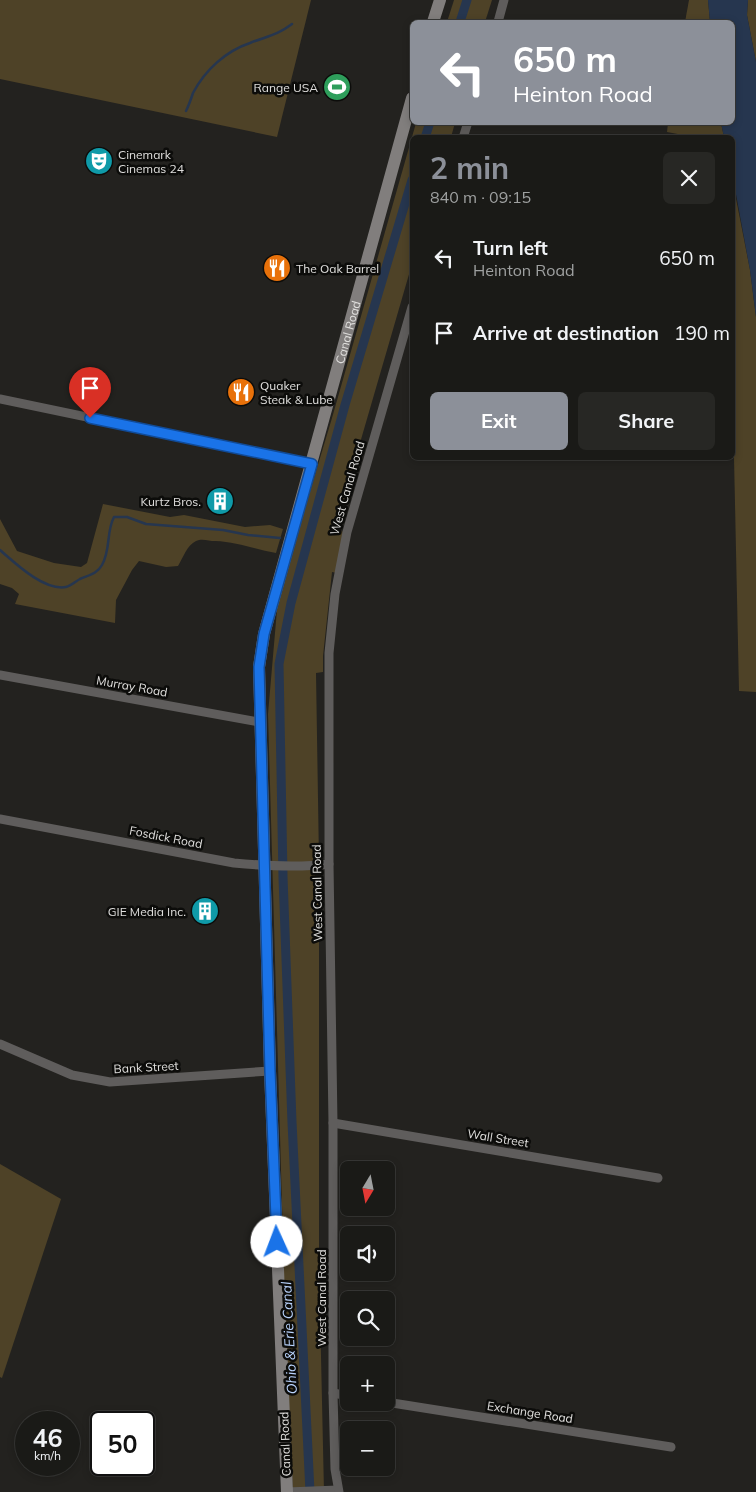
<!DOCTYPE html>
<html lang="en">
<head>
<meta charset="utf-8">
<style>
  body { margin:0; font-family:Mulish,sans-serif; background:#272724; color:#f1f3f6; height:100vh; display:flex; flex-direction:column; font-size:19px; white-space:nowrap }
  * { box-sizing:border-box; margin:0 }
  p { font-size:16px; color:#9fa1a1 }
  .icon { flex:none; width:28px; height:28px; fill:none; stroke:currentColor; stroke-width:2; stroke-linecap:round; stroke-linejoin:round }
  .map { position:relative; flex:1; overflow:hidden }
  .drawer { position:absolute; left:410px; top:135px; width:325px; height:325px; display:flex; flex-direction:column; background:#1a1a17; border-radius:8px; box-shadow:0 2px 8px #0003,0 0 0 1px #383836 }
  .drawer>* { flex:none }
  .banner { position:absolute; left:410px; top:20px; width:325px; height:105px; border-radius:8px; box-shadow:0 2px 8px #0003,0 0 0 1px #383836; background:#8c9099; color:#fff; overflow:hidden }
  .needle { width:32px; rotate:190deg }
  .tools { position:absolute; left:340px; top:1161px; display:grid; gap:10px }
  .tools a { display:grid; place-items:center; width:55px; height:55px; border-radius:8px; background:#1a1a17; box-shadow:0 2px 8px #0003,0 0 0 1px #383836; font-size:25px }
  .speed { position:absolute; left:15px; top:1411px; display:flex; gap:10px; font-size:25px; font-weight:700; text-align:center }
  .speed>* { display:grid; place-content:center; width:65px; height:65px; border-radius:50%; background:#1a1a17; box-shadow:0 2px 8px #0003,0 0 0 1px #383836; line-height:1 }
  .speed small { font-size:12px; font-weight:400 }
  .speed .limit { border:2px solid #111; border-radius:8px; background:#fff; color:#111 }
  .pin { position:absolute; display:grid; place-items:center; width:42px; height:42px; color:#fff; margin:-51px -21px; border-radius:50% 50% 50% 0; rotate:-45deg; box-shadow:0 0 5px #0007 }
  .pin .icon { rotate:45deg }
  .me { position:absolute; width:55px; margin:-28px; rotate:358deg; stroke-linejoin:round; filter:drop-shadow(0 0 4px #0008) }
  .turn { display:flex; align-items:center; gap:18px; height:105px; padding:0 20px; font-size:22px }
  .turn .icon { width:65px; height:65px; stroke-width:2.5 }
  .turn b { display:block; font-size:35px; line-height:42px }
  .round { display:grid; place-items:center; flex:none; width:52px; height:52px; border-radius:8px; background:#272724 }
  .overview { display:flex; align-items:center; justify-content:space-between; height:85px; padding:0 20px }
  h1 { font-size:30px; font-weight:700; line-height:38px; color:#8c9099 }
  .cta { display:flex; gap:10px; margin-top:auto; padding:10px 20px }
  .cta a { flex:1; height:58px; border-radius:8px; background:#8c9099; color:#fff; font-size:20px; font-weight:700; line-height:58px; text-align:center }
  .cta a+a { background:#272724; color:#f1f3f6 }
  ul { padding:0; list-style:none }
  li { display:flex; align-items:center; gap:15px; height:75px; padding:0 20px }
  li div { flex:1 }
  li b { display:block; font-size:19px }
  li em { font-style:normal }
  .map>svg:first-child { display:block }
</style>
</head>
<body>
<div class="map">
<svg width="756" height="1492" viewBox="0 0 756 1492">
  <rect width="100%" height="100%" fill="#23221f"/>
  <!-- green -->
  <g fill="#4e4227">
    <polygon points="0,0 311,0 277,137 0,79"/>
    <polygon points="454,0 492,0 485,22 447,22"/>
    <polygon points="689,0 708,0 710,22 685,22"/>
    <polygon points="748,0 756,0 756,62 747,15"/>
    <polygon points="416,123 455,123 451,137 412,138 412,264 335,529 347,533 337,573 332,572 323,656 323,672 316,673 319,861 315,876 319,876 319,1265 324,1492 293,1492 287,1381 268,714 278,598 332,418"/>
    <polygon points="668,123 721,123 724,137 694,137 667,132"/>
    <polygon points="732,178 750,270 756,317 756,692 739,691 732,363"/>
    <path d="M103,504L170,517L184,515L245,527L270,525L283,529L276,553C255,549 237,542 215,541C209,541 202,538 196,541C187,545 183,558 178,566L166,567L139,561L132,570L116,600L115,623L15,604L19,594L12,588L0,584V519L17,551L54,563L81,567L87,563Z"/>
    <polygon points="0,1164 61,1199 2,1378 0,1377"/>
  </g>
  <!-- water -->
  <polygon fill="#26364f" points="708,0 748,0 747,15 756,62 756,317 750,270 733,178 732,138 724,137 721,123 732,122 732,22 710,22"/>
  <g fill="none" stroke-linecap="round" stroke-linejoin="round">
    <!-- stream -->
    <g stroke="#26364f" stroke-width="2.5">
      <path d="M186,111C189,105 191,99 193,93C205,70 226,51 250,43C267,36 276,36 292,24"/>
      <path d="M0,550C15,563 44,591 66,587C71,586 76,581 80,579C89,575 97,574 102,565C111,549 106,532 114,517H127L146,524L223,530L248,535L280,538"/>
    </g>
    <!-- canal -->
    <g stroke="#26364f" stroke-width="9">
      <polyline points="460,22 467,0"/>
      <polyline points="425,138 430,122"/>
      <polyline points="310,1492 292,1122 283,877 279,664 291,603 345,405 412,180"/>
    </g>
    <!-- street -->
    <g stroke="#5f5d5c" stroke-width="9">
      <polyline points="498,22 504,0"/>
      <polyline points="463,138 468,122"/>
      <polyline points="0,399 312,464"/>
      <polyline points="0,675 259,722"/>
      <path d="M0,819L234,863C266,866 297,868 329,864"/>
      <polyline points="0,1044 72,1075 110,1082 270,1071"/>
      <polyline points="333,1123 658,1178"/>
      <polyline points="333,1393 349,1396"/>
      <polyline points="386,1402 671,1447"/>
      <polyline points="287,1492 338,1490"/>
      <polyline points="339,1492 335,1469 333,1393 333,1123 329,864 329,653 335,594 347,532 412,307"/>
    </g>
    <!-- secondary -->
    <g stroke="#817e7d" stroke-width="12">
      <polyline points="433,22 440,0"/>
      <path id="s1" d="M287,1492L270,1071L259,667L264,634L412,98"/>
    </g>
  </g>
  <g fill="none" stroke-linecap="round" stroke-linejoin="round">
    <!-- route casing -->
    <g stroke="#114b97" stroke-width="12">
      <polyline id="route" points="90,418 312,464 264,634 259,667 270,1071 277,1242"/>
    </g>
    <!-- route -->
    <use href="#route" stroke="#1a73e8" stroke-width="9"/>
  </g>
  <!-- icons -->
  <defs>
    <g id="stadium-disc" transform="scale(1.4375)"><circle r="9.5" fill="#2e9e5b" stroke="#0c0c0a"/><path d="M0-5a6.5 5 0 1 0 0 10a6.5 5 0 1 0 0-10ZM-3.5-1.8h7v3.6h-7Z" fill="#fff"/></g>
    <g id="theatre-disc" transform="scale(1.4375)"><circle r="9.5" fill="#0f9aa8" stroke="#0c0c0a"/><path d="M-5-5.5Q0-4 5-5.5V0Q5 5 0 6Q-5 5-5 0ZM-3.3-2.5H-1v1.5H-3.3ZM1-2.5H3.3v1.5H1ZM-2.8 1Q0 5.5 2.8 1Z" fill="#fff"/></g>
    <g id="restaurant-disc" transform="scale(1.4375)"><circle r="9.5" fill="#e8710a" stroke="#0c0c0a"/><path d="M-5-6h1v4h1v-4h1v4h1v-4h1v5L-1.5 .5V6h-2V.5L-5-1ZM5-6V6H3V1.5H1.5Q1.5-4 5-6Z" fill="#fff"/></g>
    <g id="building-disc" transform="scale(1.4375)"><circle r="9.5" fill="#0f9aa8" stroke="#0c0c0a"/><path d="M-4-6H4V6H1V3H-1V6H-4ZM-2.5-4.3h1.7v1.8h-1.7ZM.8-4.3h1.7v1.8H.8ZM-2.5-1h1.7V.8h-1.7ZM.8-1h1.7V.8H.8Z" fill="#fff"/></g>
  </defs>
  <g fill-rule="evenodd">
    <use href="#stadium-disc" x="337" y="87"/>
    <use href="#theatre-disc" x="99" y="161"/>
    <use href="#restaurant-disc" x="277" y="268"/>
    <use href="#restaurant-disc" x="241" y="392"/>
    <use href="#building-disc" x="220" y="501"/>
    <use href="#building-disc" x="205" y="911"/>
  </g>
  <g text-anchor="middle" dominant-baseline="central" stroke-width="5" stroke-linejoin="round" paint-order="stroke">
    <!-- poi labels -->
    <g font-size="12" fill="#e0dfdd" stroke="#0c0c0a" text-anchor="end">
      <text x="318" y="87">Range USA</text>
      <text x="118" y="154" text-anchor="start">Cinemark<tspan x="118" dy="14">Cinemas 24</tspan></text>
      <text x="296" y="268" text-anchor="start">The Oak Barrel</text>
      <text x="260" y="385" text-anchor="start">Quaker<tspan x="260" dy="14">Steak &amp; Lube</tspan></text>
      <text x="201" y="501">Kurtz Bros.</text>
      <text x="186" y="911">GIE Media Inc.</text>
    </g>
    <!-- street labels -->
    <g font-size="12" fill="#e0dfdd" stroke="#0c0c0a">
      <text stroke="none"><textPath href="#s1" startOffset="1172">Canal Road</textPath></text>
      <text transform="translate(347 488) rotate(-74)">West Canal Road</text>
      <text transform="translate(132 686) rotate(10)">Murray Road</text>
      <text transform="translate(166 837) rotate(11)">Fosdick Road</text>
      <text transform="translate(317 893) rotate(-91)">West Canal Road</text>
      <text transform="translate(146 1067) rotate(-3)">Bank Street</text>
      <text transform="translate(498 1138) rotate(9)">Wall Street</text>
      <text transform="translate(321 1298) rotate(-90)">West Canal Road</text>
      <text transform="translate(530 1412) rotate(9)">Exchange Road</text>
      <text transform="translate(285 1444) rotate(-92)">Canal Road</text>
    </g>
    <!-- water labels -->
    <g font-size="14" font-style="italic" fill="#b9d3fc" stroke="#0c0c0a">
      <text transform="translate(289 1338) rotate(-93)">Ohio &amp; Erie Canal</text>
    </g>
  </g>
</svg>
<div class="tools">
<a><svg class="needle" viewBox="-14 -14 28 28"><path d="M0-13l5 13h-10z" fill="#e53935"/><path d="M0 13l5-13h-10z" fill="#9fa1a1"/></svg></a>
<a><svg class="icon" aria-label="sound" viewBox="0 0 24 24"><path d="M4 9h4l5-4v14l-5-4H4zM17 9q2 3 0 6"/></svg></a>
<a><svg class="icon" aria-label="search" viewBox="0 0 24 24"><circle cx="10" cy="10" r="6"/><path d="M15 15l6 6"/></svg></a>
<a>+</a>
<a>−</a>
</div>
<div class="speed"><div>46<small>km/h</small></div><div class="limit">50</div></div>
<div class="pin" style="left:90px;top:418px;background:#d93025"><svg class="icon" aria-label="arrive" viewBox="0 0 24 24"><path d="M6 21V4h12l-3 4 3 4H6"/></svg></div>
<svg class="me" style="left:277px;top:1242px" viewBox="-20 -20 40 40"><circle r="19" fill="#fff"/><path d="M0-13L10 11 0 6-10 11z" fill="#1a73e8"/></svg>
<div class="banner">
<div class="turn"><svg class="icon" aria-label="left" viewBox="0 0 24 24"><path d="M17 20v-9H6M10 6l-5 5 5 5"/></svg><div><b>650 m</b>Heinton Road</div></div>
</div>
<section class="drawer">
<div class="overview"><div><h1>2 min</h1><p>840 m · 09:15</p></div><a class="round"><svg class="icon" aria-label="close" viewBox="0 0 24 24"><path d="M6 6l12 12M18 6L6 18"/></svg></a></div>
<ul>
<li><svg class="icon" aria-label="left" viewBox="0 0 24 24"><path d="M17 20v-9H6M10 6l-5 5 5 5"/></svg><div><b>Turn left</b><p>Heinton Road</p></div><em>650 m</em></li>
<li><svg class="icon" aria-label="arrive" viewBox="0 0 24 24"><path d="M6 21V4h12l-3 4 3 4H6"/></svg><div><b>Arrive at destination</b></div><em>190 m</em></li>
</ul>
<div class="cta"><a>Exit</a><a>Share</a></div>
</section>
</div>
</body>
</html>
